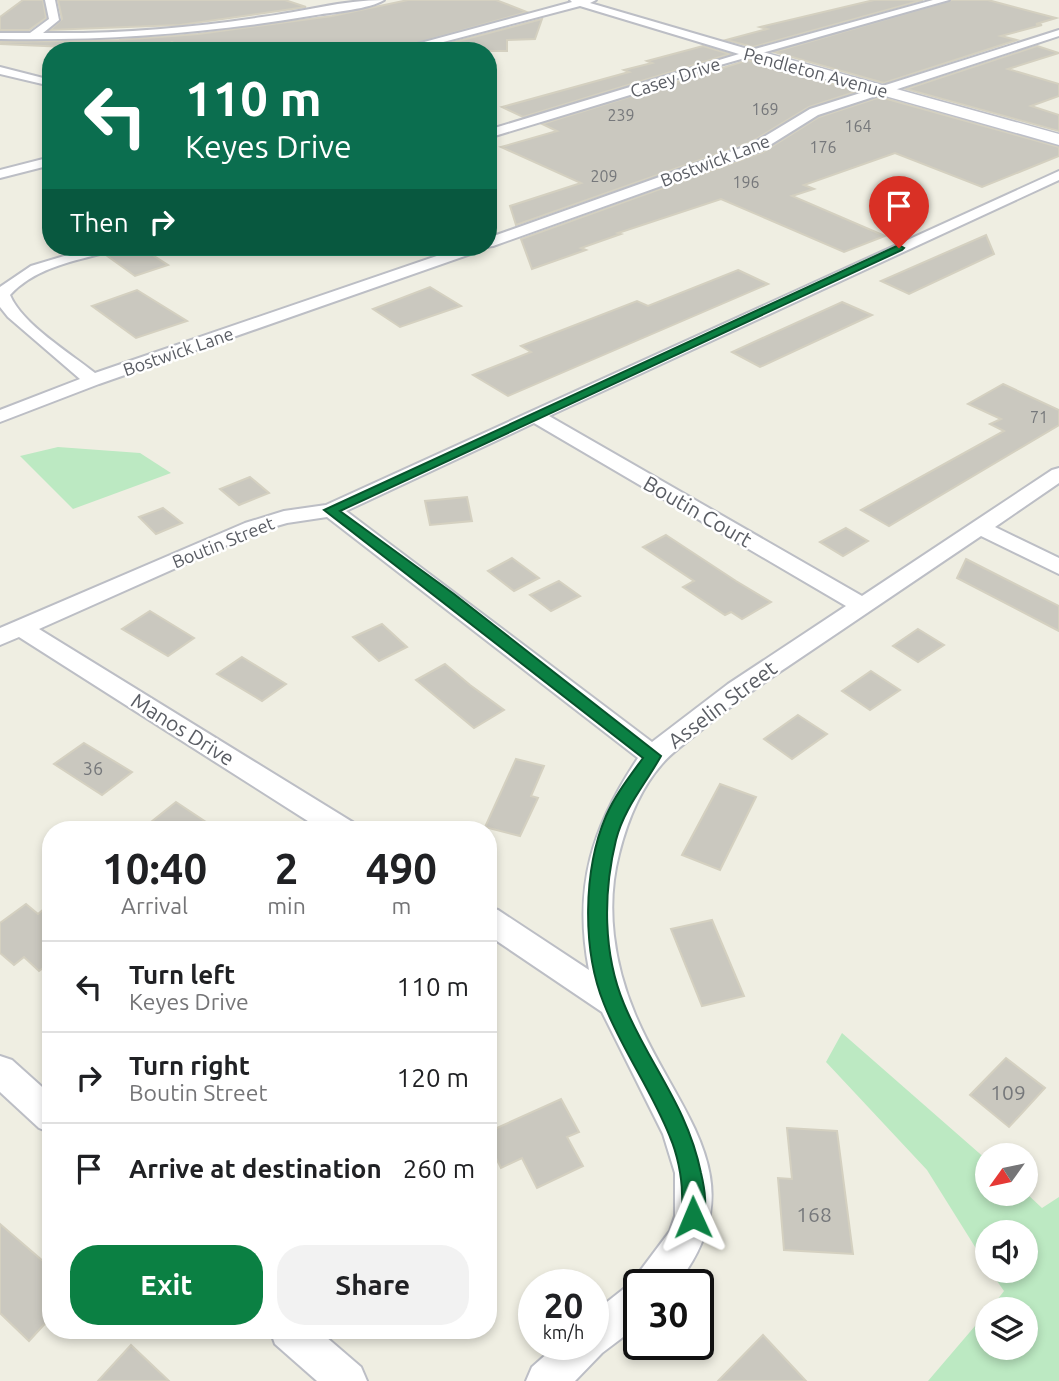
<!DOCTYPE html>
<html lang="en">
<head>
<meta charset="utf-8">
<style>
  body { margin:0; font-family:Ubuntu,sans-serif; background:#f2f2f2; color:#202124; height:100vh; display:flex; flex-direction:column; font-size:26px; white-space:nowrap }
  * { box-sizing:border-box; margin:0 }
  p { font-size:23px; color:#757577 }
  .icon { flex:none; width:38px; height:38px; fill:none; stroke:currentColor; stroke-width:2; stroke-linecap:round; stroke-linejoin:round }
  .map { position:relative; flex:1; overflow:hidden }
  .panel { position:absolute; left:42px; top:821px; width:455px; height:518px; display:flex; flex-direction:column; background:#fff; border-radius:28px; box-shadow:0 4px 10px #0003 }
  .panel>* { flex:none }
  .top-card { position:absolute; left:42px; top:42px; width:455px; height:214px; border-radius:28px; box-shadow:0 4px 10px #0003; background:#0b6e4f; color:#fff; overflow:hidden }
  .needle { width:46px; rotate:237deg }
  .tools { position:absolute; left:975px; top:1143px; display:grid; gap:14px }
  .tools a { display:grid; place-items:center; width:63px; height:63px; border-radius:50%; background:#fff; box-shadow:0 4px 10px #0003; font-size:35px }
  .speed { position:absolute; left:518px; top:1269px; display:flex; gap:14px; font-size:35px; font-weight:700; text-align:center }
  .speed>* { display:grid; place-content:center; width:91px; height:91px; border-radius:50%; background:#fff; box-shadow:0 4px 10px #0003; line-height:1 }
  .speed small { font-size:18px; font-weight:400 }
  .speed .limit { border:4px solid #111; border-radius:10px; background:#fff; color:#111 }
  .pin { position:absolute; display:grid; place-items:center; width:60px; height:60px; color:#fff; margin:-72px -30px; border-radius:50% 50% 50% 0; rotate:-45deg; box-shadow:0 0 7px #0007 }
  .pin .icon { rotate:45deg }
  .me { position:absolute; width:77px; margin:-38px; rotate:359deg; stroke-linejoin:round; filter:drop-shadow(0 0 5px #0008) }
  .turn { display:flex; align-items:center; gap:24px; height:147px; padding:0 28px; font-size:32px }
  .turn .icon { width:91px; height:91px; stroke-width:2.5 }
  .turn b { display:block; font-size:49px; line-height:60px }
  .then { display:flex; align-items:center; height:66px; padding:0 28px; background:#0003; gap:14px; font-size:26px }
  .eta { display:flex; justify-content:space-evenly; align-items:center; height:119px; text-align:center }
  .eta b { font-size:42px; font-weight:700; line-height:49px }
  .cta { display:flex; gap:14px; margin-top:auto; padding:14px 28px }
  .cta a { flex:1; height:80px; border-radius:28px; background:#0b8043; color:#fff; font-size:28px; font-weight:700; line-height:80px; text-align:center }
  .cta a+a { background:#f2f2f2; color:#202124 }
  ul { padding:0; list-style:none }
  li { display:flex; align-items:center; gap:21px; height:91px; padding:0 28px; border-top:2px solid #e0e0e0 }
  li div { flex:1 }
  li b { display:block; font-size:26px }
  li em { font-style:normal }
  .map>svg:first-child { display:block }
</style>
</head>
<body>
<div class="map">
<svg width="1059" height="1381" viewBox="0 0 1059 1381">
  <rect width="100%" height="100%" fill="#efeee2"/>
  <!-- green -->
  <g fill="#bce9c2">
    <polygon points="58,447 140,453 171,473 73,509 20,456"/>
    <polygon points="842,1033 987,1160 987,1194 1026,1193 1042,1208 1059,1197 1059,1381 928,1381 987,1312 987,1348 1026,1348 1026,1309 990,1309 1004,1291 990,1271 1026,1270 1026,1232 987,1232 987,1266 927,1170 826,1062"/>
  </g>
  <!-- building -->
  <g fill="#cac8bf" stroke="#d4d0c0" stroke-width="2">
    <polygon points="23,0 43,0 46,18 29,30 0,30 0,17"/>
    <polygon points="58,0 285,0 306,7 180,25 50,30 62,19"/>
    <polygon points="408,0 496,0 527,12 389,51 221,51 220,43 183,50 172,42 154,51 0,44 0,42 119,40 198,34 332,16"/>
    <polygon points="874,0 923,0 753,47 726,40 767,29 760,27"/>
    <polygon points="952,0 988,0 1056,18 1036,24 1042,25 1001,36 1017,40 884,83 774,52"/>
    <polygon points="542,19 535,39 507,40 507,51 420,51"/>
    <polygon points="703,46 730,54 523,117 502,107 629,72 624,70 652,63 647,61"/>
    <polygon points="1037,46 1059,53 1008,69 1059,84 1059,96 1031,106 1059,115 1059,131 906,89"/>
    <polygon points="748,60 858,91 809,107 751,142 516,225 510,206 581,183 501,147 557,131 542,124"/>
    <polygon points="880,97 1059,147 1059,156 982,187 895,153 804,185 814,189 792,196 885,236 844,252 721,199 618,233 621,234 581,248 586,250 532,269 521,239 763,152 819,117"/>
    <polygon points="986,235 994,254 909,294 881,281"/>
    <polygon points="120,247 140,247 168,265 135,276 106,255 116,253"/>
    <polygon points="738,270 768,284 508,396 473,375 531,352 521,346 637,301 648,306"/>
    <polygon points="430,287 461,306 400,327 373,309"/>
    <polygon points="137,290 187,321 136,338 92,306"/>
    <polygon points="842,302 872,315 760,367 732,352"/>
    <polygon points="1003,384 1059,410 1059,425 889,526 861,510 1004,431 990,424 1001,419 968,404"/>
    <polygon points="250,477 269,493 239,505 220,489"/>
    <polygon points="467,497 472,521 430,525 425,501"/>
    <polygon points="163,508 182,523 156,534 139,517"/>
    <polygon points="846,528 868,541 843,556 820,542"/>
    <polygon points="666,535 736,581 771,602 742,619 731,612 725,615 683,587 694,581 643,547"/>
    <polygon points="512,558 539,578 514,591 488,571"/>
    <polygon points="966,559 1059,606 1059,631 957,578"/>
    <polygon points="559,581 580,596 551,611 530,595"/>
    <polygon points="150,611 168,622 194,638 168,656 122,629"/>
    <polygon points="382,624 407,647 379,661 353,637"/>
    <polygon points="918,629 944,645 918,662 893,646"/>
    <polygon points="242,657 286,684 262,701 217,674"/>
    <polygon points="445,664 470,685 504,710 474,728 416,680"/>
    <polygon points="871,671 900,690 870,710 842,691"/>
    <polygon points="798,715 827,734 792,759 764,739"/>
    <polygon points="84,743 132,772 102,795 54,764"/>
    <polygon points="516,759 544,766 531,796 538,798 520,836 485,827"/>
    <polygon points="720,784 756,797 720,870 682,855"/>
    <polygon points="176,802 218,830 141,830"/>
    <polygon points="51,903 51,962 39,971 24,957 14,965 0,953 0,923 26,904 38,914"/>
    <polygon points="712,920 744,996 702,1006 671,929"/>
    <polygon points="1006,1058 1045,1088 1009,1127 970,1095"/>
    <polygon points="561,1099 579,1132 567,1137 583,1166 537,1188 522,1158 501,1168 488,1142 488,1132"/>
    <polygon points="787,1128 837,1131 853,1254 784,1250 778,1178 792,1179"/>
    <polygon points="0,1224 51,1268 51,1317 29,1341 0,1313"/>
    <polygon points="763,1335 806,1381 718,1381"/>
    <polygon points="131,1345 169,1381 98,1381"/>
  </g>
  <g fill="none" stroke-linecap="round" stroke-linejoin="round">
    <!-- street casing -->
    <g stroke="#bcbec5" stroke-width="4">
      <g id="street">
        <path d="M45,0H55L59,20L43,33C116,34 190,28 262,17C302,12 343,0 384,0C370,9 334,12 316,15C211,33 106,41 0,39V33H30L49,19Z"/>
        <polygon points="570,0 596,0 590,3 751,50 933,0 949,0 692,73 630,95 488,138 488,130 739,54 580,6 409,51 391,51 572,2"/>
        <polygon points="1059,30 1059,36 818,115 762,150 493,246 485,247 488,247 488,238 752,144 810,109"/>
        <polygon points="0,67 51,80 51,86 0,74"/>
        <polygon points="51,157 51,165 0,178 0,170"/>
        <path d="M1059,171V180L549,416L862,596L1052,470L1059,468V483L995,527L1059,558V574L981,536C916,580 852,623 787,667C755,688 724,711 694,736C683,745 671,753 662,764C640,789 627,822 619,854C605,907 614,964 635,1014C675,1111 759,1178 677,1284H639V1325L602,1353L575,1381H526L532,1367L558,1344H593V1313L626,1287L635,1283L640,1271L670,1231L675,1216V1173L663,1134L602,1012L488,935V907L498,910L589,970C573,887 592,827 638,758L327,517L287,523L259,531L39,629L354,823L357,830H322L19,637L0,645V628L245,523L284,511L326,505ZM534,423L846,606L728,684L652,742L346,511Z"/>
        <path d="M94,247H117L115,250C80,260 36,266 10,295C22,324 70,353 95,373L463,247H484L482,250L99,384L0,422V410L80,379L8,317L0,307V287L31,266Z"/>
        <polygon points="0,1056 12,1060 51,1095 51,1133 39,1128 0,1092"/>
        <polygon points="270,1330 318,1330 361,1367 367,1381 317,1381 275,1344"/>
      </g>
    </g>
    <!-- secondary casing -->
    <g stroke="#bdbfc7" stroke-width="3">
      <polygon id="secondary" points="752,49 1059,134 1059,145 747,57 744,54 747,51"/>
    </g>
    <!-- street -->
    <use href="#street" fill="#fff" fill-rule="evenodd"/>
    <!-- secondary -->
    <use href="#secondary" fill="#fff" fill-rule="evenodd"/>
  </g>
  <!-- route -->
  <path fill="#0b8043" stroke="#07532c" stroke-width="2" d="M899,245L904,248L902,250L340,511L454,594L661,756C645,785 624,808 616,840C603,893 603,954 624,1004C649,1065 687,1105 701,1173C705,1190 708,1208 701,1225L693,1229L685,1225C680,1214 683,1205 682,1194C682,1177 677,1153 670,1137C652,1091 622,1050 604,1004C582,950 583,870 606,816C615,795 630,776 643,758L324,510Z"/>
  <g text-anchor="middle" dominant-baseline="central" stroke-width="5" stroke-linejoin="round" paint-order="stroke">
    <!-- far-number labels -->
    <g font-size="16" fill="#76787b">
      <text x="765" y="109">169</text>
      <text x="621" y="115">239</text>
      <text x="858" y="126">164</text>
      <text x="823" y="147">176</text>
      <text x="604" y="176">209</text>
      <text x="746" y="182">196</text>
      <text x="1039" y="417">71</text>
    </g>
    <!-- far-street labels -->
    <g font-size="18" fill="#5a5d64" stroke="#fff">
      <text transform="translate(816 72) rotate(15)">Pendleton Avenue</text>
      <text transform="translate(675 77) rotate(-18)">Casey Drive</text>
      <text transform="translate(715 160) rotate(-21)">Bostwick Lane</text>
      <text transform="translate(178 351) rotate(-19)">Bostwick Lane</text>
      <text transform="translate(223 542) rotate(-22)">Boutin Street</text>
    </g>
    <!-- number labels -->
    <g font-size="18" fill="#76787b">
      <text x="93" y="768">36</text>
    </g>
    <!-- street labels -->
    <g font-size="21" fill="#5a5d64" stroke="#fff">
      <text transform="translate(698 511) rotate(30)">Boutin Court</text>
      <text transform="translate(722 704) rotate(-37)">Asselin Street</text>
      <text transform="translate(183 729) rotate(32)">Manos Drive</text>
    </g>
    <!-- near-number labels -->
    <g font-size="21" fill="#76787b">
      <text x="1008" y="1092">109</text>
      <text x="814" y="1214">168</text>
    </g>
  </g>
</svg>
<div class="tools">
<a><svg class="needle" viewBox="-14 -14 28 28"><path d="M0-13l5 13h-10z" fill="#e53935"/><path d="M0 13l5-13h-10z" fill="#757577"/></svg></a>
<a><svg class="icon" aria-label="sound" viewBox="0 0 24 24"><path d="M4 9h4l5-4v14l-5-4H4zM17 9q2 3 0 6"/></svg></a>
<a><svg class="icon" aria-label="layers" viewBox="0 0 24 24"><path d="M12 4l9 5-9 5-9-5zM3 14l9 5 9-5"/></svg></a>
</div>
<div class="speed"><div>20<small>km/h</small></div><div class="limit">30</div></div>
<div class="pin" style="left:899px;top:248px;background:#d93025"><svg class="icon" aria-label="arrive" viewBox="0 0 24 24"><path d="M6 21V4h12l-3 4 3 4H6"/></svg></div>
<svg class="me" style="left:693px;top:1217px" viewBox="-20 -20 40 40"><path d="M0-17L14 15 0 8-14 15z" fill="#0b8043" stroke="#fff" stroke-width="4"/></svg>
<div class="top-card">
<div class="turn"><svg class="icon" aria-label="left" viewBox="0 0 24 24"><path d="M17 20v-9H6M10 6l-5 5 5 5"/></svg><div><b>110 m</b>Keyes Drive</div></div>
<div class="then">Then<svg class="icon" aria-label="right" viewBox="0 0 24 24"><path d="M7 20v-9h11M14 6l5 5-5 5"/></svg></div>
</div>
<section class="panel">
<div class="eta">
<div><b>10:40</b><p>Arrival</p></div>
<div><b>2</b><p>min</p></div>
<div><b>490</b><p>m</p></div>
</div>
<ul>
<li><svg class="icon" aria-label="left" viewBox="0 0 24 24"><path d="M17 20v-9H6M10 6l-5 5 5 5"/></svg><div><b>Turn left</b><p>Keyes Drive</p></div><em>110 m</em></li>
<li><svg class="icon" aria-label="right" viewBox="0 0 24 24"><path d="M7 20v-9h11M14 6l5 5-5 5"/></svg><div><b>Turn right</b><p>Boutin Street</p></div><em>120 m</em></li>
<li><svg class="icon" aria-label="arrive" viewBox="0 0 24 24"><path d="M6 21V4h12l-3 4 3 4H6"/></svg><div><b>Arrive at destination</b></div><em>260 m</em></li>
</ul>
<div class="cta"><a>Exit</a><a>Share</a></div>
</section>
</div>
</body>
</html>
